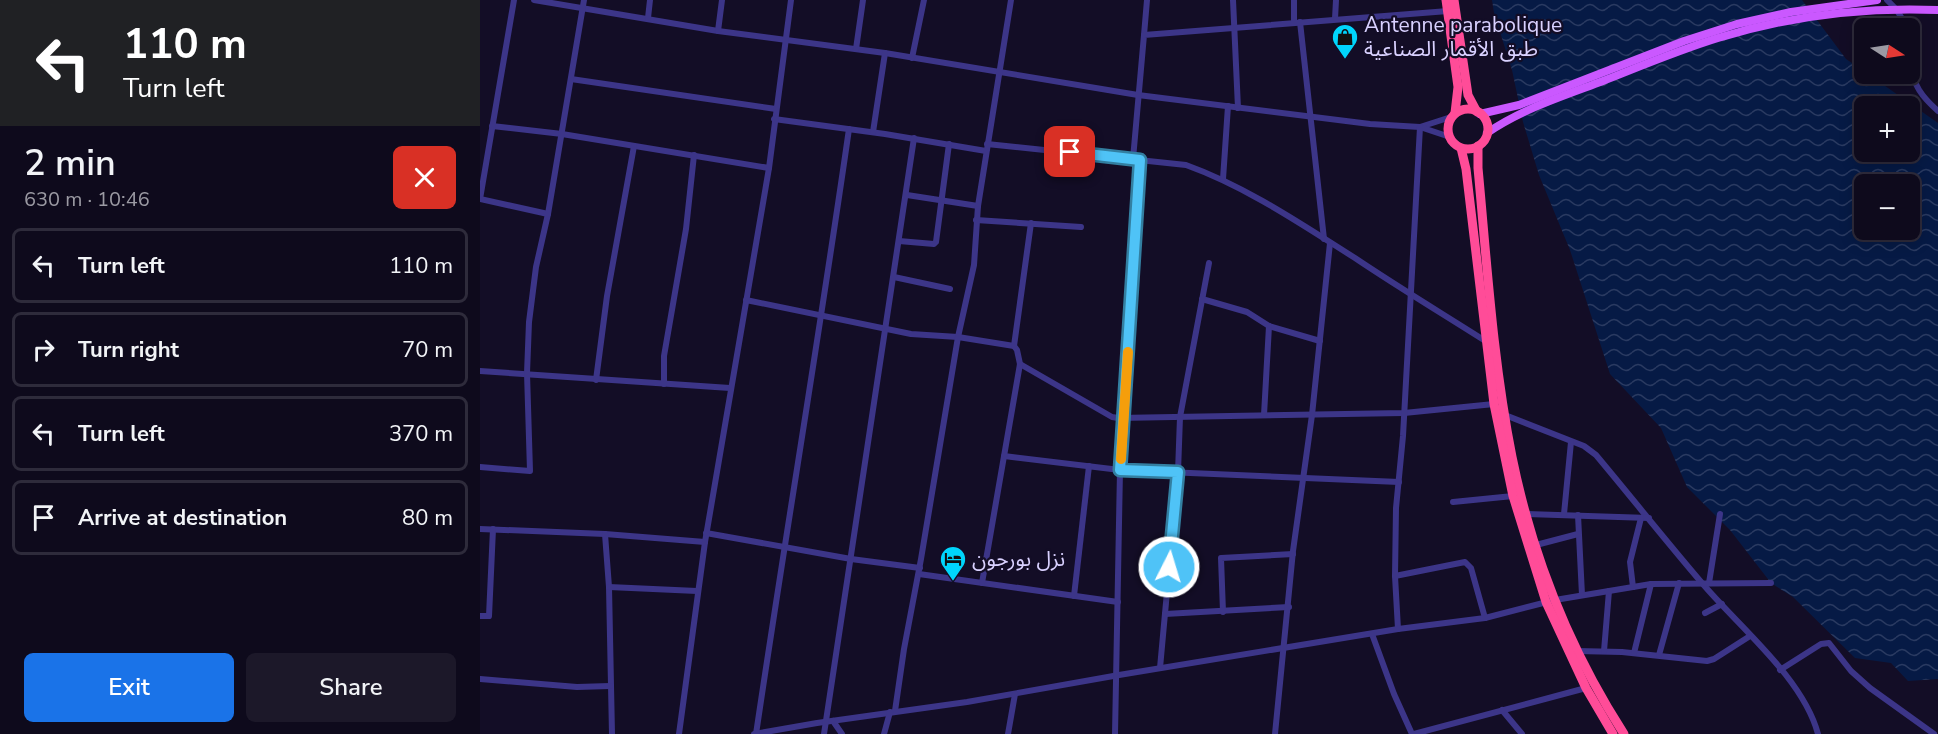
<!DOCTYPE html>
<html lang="en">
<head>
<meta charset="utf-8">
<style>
  body { margin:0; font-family:"Nunito Sans","Noto Sans Arabic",sans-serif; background:#1c1829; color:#f1f3f6; height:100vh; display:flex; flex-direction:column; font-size:22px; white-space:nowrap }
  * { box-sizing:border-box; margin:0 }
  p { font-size:20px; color:#9b9aa3 }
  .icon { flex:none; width:33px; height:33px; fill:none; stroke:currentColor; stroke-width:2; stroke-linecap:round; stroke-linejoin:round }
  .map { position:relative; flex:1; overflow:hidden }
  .panel { display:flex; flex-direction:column; background:#0e0a1c; width:480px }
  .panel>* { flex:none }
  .banner { background:#202124; color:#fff; overflow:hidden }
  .needle { width:39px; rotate:102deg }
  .tools { position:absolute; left:1374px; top:18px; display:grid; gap:12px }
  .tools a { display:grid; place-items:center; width:66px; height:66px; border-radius:9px; background:#0e0a1c; box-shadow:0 3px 15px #0003,0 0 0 2px #2e2b3b; font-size:30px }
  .pin { position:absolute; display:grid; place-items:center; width:51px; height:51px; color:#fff; margin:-26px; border-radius:12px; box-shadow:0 3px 9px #0006 }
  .me { position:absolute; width:66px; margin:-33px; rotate:5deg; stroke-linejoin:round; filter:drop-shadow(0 0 4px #0008) }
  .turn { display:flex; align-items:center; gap:21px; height:126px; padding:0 24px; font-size:27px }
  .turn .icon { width:78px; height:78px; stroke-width:2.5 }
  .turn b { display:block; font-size:42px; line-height:51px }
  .round { display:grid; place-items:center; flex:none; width:63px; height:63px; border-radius:9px; background:#1c1829 }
  .head { display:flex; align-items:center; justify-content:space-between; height:102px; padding:0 24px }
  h1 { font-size:36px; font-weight:600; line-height:45px }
  .cta { display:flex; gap:12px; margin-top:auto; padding:12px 24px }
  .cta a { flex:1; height:69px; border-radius:9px; background:#1a73e8; color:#fff; font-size:24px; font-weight:600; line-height:69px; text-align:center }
  .cta a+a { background:#1c1829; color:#f1f3f6 }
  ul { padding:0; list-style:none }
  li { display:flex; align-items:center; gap:18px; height:75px; margin:0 12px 9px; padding:0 12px; border:3px solid #2e2b3b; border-radius:9px }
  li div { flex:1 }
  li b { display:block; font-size:22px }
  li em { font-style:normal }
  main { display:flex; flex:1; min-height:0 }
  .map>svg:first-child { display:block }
</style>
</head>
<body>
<main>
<section class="panel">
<div class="banner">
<div class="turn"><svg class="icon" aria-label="left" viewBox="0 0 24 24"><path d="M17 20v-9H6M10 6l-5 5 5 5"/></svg><div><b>110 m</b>Turn left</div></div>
</div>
<div class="head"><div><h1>2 min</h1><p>630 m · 10:46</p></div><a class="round" style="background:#d93025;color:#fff"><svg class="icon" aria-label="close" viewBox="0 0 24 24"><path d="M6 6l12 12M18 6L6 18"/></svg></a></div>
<ul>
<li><svg class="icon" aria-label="left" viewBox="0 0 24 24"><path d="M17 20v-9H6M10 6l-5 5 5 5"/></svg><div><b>Turn left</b></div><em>110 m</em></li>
<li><svg class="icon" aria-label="right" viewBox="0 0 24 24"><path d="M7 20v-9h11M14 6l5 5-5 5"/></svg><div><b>Turn right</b></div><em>70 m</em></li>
<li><svg class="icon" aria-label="left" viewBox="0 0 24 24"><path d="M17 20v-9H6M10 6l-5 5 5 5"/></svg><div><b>Turn left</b></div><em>370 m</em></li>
<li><svg class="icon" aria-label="arrive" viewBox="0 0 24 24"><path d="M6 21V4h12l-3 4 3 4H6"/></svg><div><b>Arrive at destination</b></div><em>80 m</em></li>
</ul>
<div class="cta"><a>Exit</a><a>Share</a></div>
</section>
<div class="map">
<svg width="1458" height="734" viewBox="0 0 1458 734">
  <defs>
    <pattern id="water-waves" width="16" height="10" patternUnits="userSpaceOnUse" patternTransform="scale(1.5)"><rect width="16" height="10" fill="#061a45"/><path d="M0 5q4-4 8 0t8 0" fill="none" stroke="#2a3a61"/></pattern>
  </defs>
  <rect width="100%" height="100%" fill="#130d26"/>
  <!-- water -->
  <path fill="url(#water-waves)" fill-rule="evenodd" d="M1012,0H1322L1366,59L1384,71V74H1388L1458,123V679L1428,681L1411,663L1375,658L1313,597L1291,583L1250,530L1207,487L1181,428L1130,374L1090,250L1059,175L1043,122L1032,70L1014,13ZM1384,106H1430V152H1384ZM1384,184H1430V230H1384Z"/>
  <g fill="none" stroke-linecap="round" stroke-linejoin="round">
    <!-- minor -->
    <g stroke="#3c3588" stroke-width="6">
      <polyline points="54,0 238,31 405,53 658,95 890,124 940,127 971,117"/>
      <polyline points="753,0 758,108"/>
      <polyline points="814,0 814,23"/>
      <polyline points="1407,0 1416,9 1428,28"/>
      <polyline points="168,18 170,0"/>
      <polyline points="855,19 856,0"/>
      <polyline points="820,22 844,239"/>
      <polyline points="238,31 242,0"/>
      <polyline points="664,35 667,0"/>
      <polyline points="376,49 383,0"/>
      <polyline points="432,58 444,0"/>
      <path d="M1430,63C1433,85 1442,97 1458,111"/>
      <polyline points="91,79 296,109"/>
      <polyline points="294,119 405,134 506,151"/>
      <polyline points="12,126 82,134 289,168"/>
      <polyline points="940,127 970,137"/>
      <polyline points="393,132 405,53"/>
      <path d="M507,144L706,165C767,187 821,224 875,258C918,287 963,314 1007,342"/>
      <polyline points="653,159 664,35 968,11"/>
      <polyline points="743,179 748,106"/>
      <polyline points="427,195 498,206"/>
      <polyline points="0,199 34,0"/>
      <polyline points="0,199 68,214"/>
      <polyline points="496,220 601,227"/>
      <polyline points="419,241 454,244 456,242 469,144"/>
      <polyline points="414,277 470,289"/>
      <polyline points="722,299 767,312 789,326 840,341"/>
      <polyline points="266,300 431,334 478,337 534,346"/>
      <polyline points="540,364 632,417 638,418 924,413 1014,404"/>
      <polyline points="0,371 250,388"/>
      <polyline points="116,380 127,296 154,146"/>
      <polyline points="184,384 184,356 206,229 214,155"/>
      <polyline points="784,415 789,326"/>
      <path d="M1025,415L1104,446L1116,455C1152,498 1186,541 1222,583C1259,627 1323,678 1338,734"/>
      <polyline points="524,456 640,470 919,482"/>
      <polyline points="0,467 50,471 47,373 49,322 56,267 68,214 104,0"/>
      <polyline points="973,502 1033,496"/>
      <polyline points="1047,514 1169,518"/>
      <polyline points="1084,514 1091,442"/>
      <polyline points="1098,515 1102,595"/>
      <polyline points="0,529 125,534 225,542"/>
      <polyline points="226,533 371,559 440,568"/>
      <polyline points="125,534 129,587 132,734"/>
      <polyline points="1056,545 1098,534"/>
      <polyline points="439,574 638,602"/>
      <polyline points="915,576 985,562 991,568 1005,618"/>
      <polyline points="502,583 540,364 537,350 534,346 551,223"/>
      <polyline points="1229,583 1240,514"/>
      <polyline points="129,587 217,591"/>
      <polyline points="1153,587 1150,562 1161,518"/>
      <polyline points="594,596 609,466"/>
      <polyline points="743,612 741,558 813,554"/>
      <polyline points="1225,613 1242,604"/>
      <polyline points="685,614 809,607"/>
      <polyline points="0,616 9,616 13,529"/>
      <polyline points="918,629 915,576 916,508 923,436 940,127"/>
      <polyline points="892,634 914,694 932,734"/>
      <polyline points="1097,651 1142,652 1227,661 1234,659 1270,636"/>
      <polyline points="1124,651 1129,591"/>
      <polyline points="1154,653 1171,584"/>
      <polyline points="1179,655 1199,583"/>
      <polyline points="680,668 698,472 700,417 729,263"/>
      <polyline points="1300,670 1341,644 1349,643 1371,671 1390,688 1454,734"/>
      <polyline points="0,679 97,687 130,686"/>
      <polyline points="1022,710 1042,734"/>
      <polyline points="415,711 424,649 441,559 478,337 494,265 498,206 531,0"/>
      <polyline points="353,721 362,734"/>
      <polyline points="199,734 225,542 289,168 311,0"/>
      <polyline points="274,734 337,723 487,702 639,675 918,629 1005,618 1075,600 1171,584 1291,583"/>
      <path d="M276,734C306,532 340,331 369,129"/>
      <polyline points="344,734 434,138"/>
      <polyline points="404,734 410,712"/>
      <polyline points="528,734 535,694"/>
      <polyline points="635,734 640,470 660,160"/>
      <polyline points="795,734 813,551 832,415 850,243"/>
      <polyline points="934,734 1106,688"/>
    </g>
    <!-- major -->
    <g stroke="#ca58ff" stroke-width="8">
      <polyline points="1000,114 1039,105 1204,41 1257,24 1311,12 1397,0"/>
      <path d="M1007,133C1042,109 1083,96 1123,81C1161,66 1199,50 1238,38C1309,16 1384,7 1458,10"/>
    </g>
    <!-- highway -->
    <g stroke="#ff4c98" stroke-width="9">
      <polyline points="966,0 978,87 975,113"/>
      <polyline points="974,0 988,95 997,112"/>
      <circle cx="988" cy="129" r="20"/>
      <path d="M998,146V168C1007,264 1013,362 1032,457C1052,555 1090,650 1144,734"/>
      <polyline points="981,148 986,169 1014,404 1033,496 1066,602 1106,688 1133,734"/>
    </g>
  </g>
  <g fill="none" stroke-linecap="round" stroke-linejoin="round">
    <!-- route casing -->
    <g stroke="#337fa1" stroke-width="15">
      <polyline id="route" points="590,152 660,160 640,470 698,472 689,567"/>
    </g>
    <!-- route -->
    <use href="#route" stroke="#4fc3f7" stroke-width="10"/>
    <!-- slow -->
    <polyline stroke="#f59e0b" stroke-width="10" points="641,459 648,352"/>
  </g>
  <!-- icons -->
  <defs>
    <g id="shop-pin" transform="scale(1.35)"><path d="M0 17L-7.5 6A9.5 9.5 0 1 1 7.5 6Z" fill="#00d5fc" stroke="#130d26"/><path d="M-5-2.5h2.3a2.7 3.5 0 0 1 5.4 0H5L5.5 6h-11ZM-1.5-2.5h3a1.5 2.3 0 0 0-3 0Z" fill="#111"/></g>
    <g id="hotel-pin" transform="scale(1.35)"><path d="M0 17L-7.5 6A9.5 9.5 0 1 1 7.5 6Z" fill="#00d5fc" stroke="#130d26"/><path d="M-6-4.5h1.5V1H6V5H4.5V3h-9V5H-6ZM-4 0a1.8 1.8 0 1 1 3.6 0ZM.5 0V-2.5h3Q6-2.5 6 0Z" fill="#111"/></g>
  </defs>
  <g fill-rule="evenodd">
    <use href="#shop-pin" x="865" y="37"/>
    <use href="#hotel-pin" x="473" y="559"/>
  </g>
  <g text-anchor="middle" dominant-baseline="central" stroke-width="4.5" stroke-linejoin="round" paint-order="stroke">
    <!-- poi labels -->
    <g font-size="21" fill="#d9d1ff" stroke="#130d26" text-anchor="start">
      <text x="884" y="25">Antenne parabolique<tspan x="884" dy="24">طبق الأقمار الصناعية</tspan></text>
      <text x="492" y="559">نزل بورجون</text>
    </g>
  </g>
</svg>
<div class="tools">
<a><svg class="needle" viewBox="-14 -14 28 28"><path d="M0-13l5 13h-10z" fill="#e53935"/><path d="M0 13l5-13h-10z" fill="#9b9aa3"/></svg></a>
<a>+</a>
<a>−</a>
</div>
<div class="pin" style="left:590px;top:152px;background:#d93025"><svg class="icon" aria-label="arrive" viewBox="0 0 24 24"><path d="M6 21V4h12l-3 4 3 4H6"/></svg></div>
<svg class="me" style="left:689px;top:567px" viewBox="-20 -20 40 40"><circle r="17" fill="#4fc3f7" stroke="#fff" stroke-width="3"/><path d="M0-11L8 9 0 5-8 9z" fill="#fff"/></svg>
</div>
</main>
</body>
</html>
